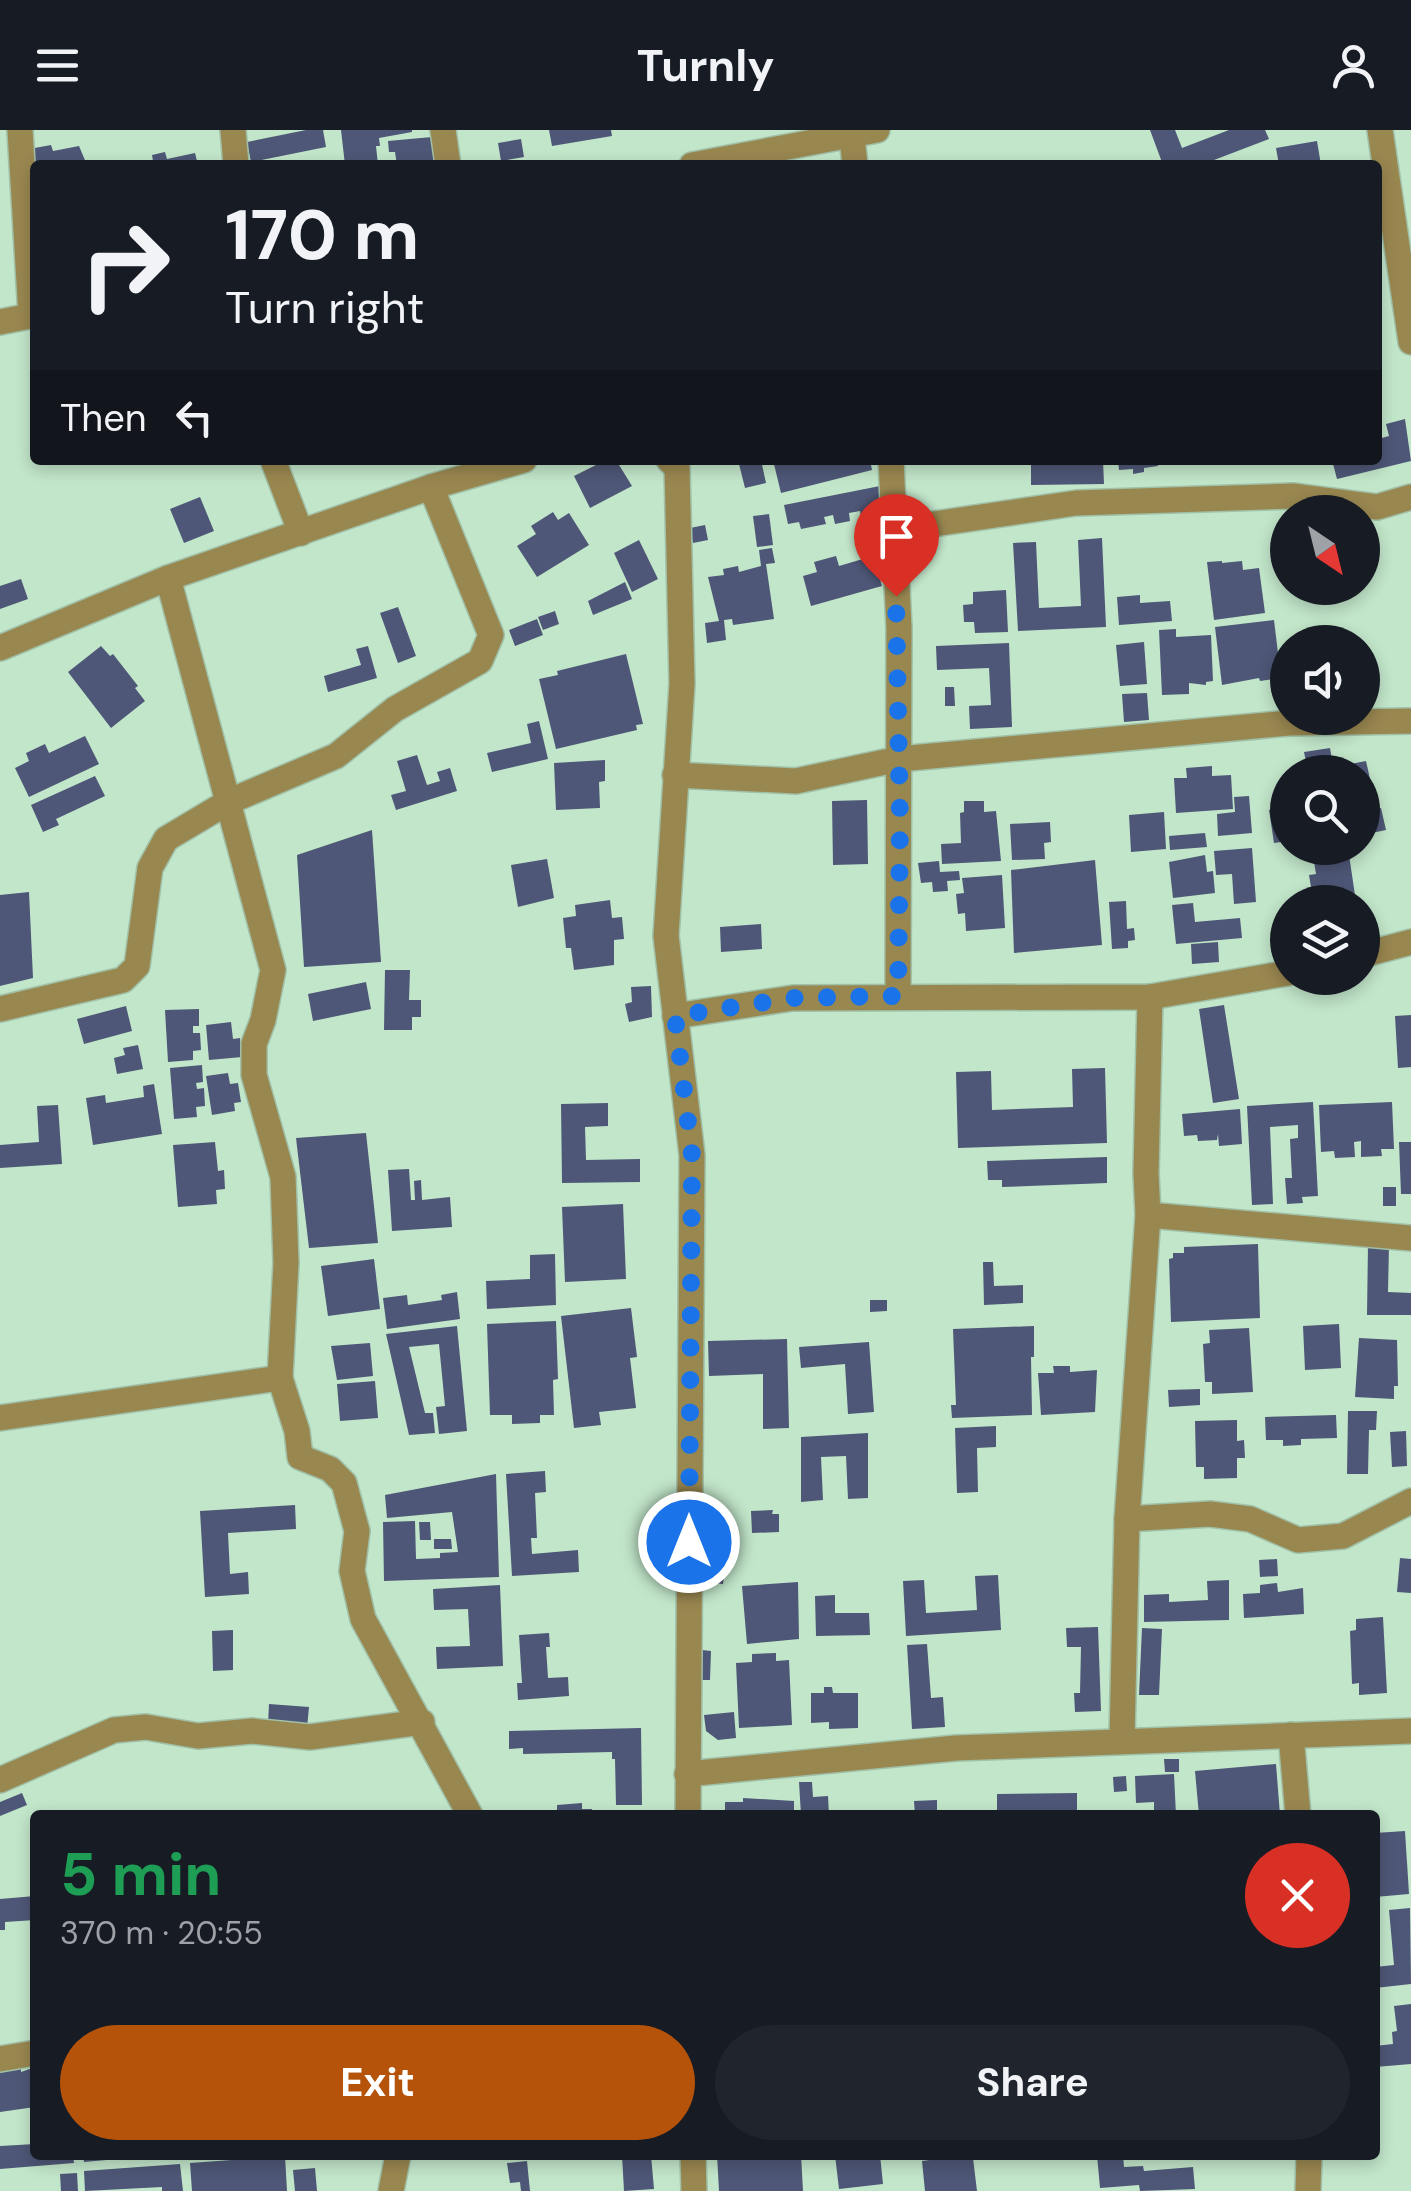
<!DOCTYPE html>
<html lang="en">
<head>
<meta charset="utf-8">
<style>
  body { margin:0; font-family:"DM Sans",sans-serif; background:#20242c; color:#f1f3f6; height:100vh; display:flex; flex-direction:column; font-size:38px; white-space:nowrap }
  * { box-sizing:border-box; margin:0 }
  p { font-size:32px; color:#9ea1a6 }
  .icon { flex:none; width:55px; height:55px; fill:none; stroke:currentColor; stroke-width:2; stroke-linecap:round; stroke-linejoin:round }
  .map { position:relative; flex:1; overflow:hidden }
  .drawer { position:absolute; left:30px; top:1680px; width:1350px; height:350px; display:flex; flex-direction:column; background:#171b24; border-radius:10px; box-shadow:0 5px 15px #0003 }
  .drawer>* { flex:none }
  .guide { position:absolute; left:30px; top:30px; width:1352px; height:305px; border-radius:10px; box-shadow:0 5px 15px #0003; background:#171b24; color:#f1f3f6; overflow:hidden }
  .needle { width:65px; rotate:145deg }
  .controls { position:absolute; left:1270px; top:365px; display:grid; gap:20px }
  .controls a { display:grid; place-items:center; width:110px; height:110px; border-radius:50%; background:#171b24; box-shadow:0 5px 15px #0003; font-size:50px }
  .pin { position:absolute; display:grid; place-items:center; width:85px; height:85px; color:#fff; margin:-102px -42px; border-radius:50% 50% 50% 0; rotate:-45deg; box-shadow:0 0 10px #0007 }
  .pin .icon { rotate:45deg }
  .me { position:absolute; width:110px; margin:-55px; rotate:0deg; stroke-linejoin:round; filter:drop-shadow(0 0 8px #0008) }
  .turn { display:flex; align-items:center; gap:35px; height:210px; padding:0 30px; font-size:45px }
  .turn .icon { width:130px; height:130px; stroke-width:2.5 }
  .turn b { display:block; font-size:70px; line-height:85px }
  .then { display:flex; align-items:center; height:95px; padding:0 30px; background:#0003; gap:20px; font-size:38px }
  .round { display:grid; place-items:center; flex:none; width:105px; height:105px; border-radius:52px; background:#20242c }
  .overview { display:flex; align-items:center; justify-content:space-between; height:170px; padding:0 30px }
  h1 { font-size:60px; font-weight:700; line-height:75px; color:#1e9e55 }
  .button { display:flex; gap:20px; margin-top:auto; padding:20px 30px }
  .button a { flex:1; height:115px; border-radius:60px; background:#b45309; color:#fff; font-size:40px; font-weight:700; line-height:115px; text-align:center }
  .button a+a { background:#20242c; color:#f1f3f6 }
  header { display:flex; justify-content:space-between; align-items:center; height:130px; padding:0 30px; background:#171b24; font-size:45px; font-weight:700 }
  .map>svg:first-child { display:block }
</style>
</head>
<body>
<header><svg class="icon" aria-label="menu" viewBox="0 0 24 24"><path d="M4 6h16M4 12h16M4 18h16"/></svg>Turnly<svg class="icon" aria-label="person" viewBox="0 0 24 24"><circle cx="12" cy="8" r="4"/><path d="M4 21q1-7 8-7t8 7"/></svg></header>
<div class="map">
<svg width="1411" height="2061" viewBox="0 0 1411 2061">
  <rect width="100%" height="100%" fill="#c2e6ca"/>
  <!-- building -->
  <g fill="#4e5777">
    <polygon points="306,0 323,0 326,17 251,32 247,12"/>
    <polygon points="341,0 412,0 412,2 379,8 380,16 376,16 378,35 345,35"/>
    <polygon points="549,0 611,0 612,6 552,16"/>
    <polygon points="1150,0 1175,0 1182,18 1229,0 1265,0 1269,9 1201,35 1163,35"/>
    <polygon points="432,7 435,35 397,35 395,22 389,22 388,11"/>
    <polygon points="521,9 524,27 501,31 498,13"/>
    <polygon points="1317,11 1321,35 1279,35 1276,18"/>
    <polygon points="51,15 53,21 79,16 87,35 35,35 35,43 29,19"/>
    <polygon points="165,22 167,29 195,23 198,35 144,35 153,31 152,25"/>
    <polygon points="1405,289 1411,331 1337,349 1332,330 1378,330 1378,309 1389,306 1386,294"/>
    <polygon points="606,330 616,330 632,356 590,378 574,346"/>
    <polygon points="738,330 761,330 766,353 745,358"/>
    <polygon points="773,330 870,330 872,340 781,363"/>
    <polygon points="1047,330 1103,330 1104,354 1031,355 1031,333 1047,333"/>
    <polygon points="1118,330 1158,330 1158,336 1144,338 1144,342 1133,344 1133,339 1119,340"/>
    <polygon points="880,356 885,382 861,387 860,381 849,383 850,391 835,394 833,385 824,387 826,394 801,399 799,392 788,394 784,375"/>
    <polygon points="200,367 214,401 184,413 170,379"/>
    <polygon points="553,382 558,390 569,383 589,415 537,447 517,416 536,404 531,396"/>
    <polygon points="769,384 773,415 757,417 753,386"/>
    <polygon points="705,395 708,410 693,413 690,398"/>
    <polygon points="1102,408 1106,497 1018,501 1013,413 1036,412 1039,478 1081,476 1078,410"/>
    <polygon points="639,410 658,449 632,462 614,423"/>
    <polygon points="772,418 775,433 766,434 774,489 733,495 732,489 724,490 726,510 707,513 705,493 719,491 708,447 724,445 723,439 738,436 739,442 761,436 759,420"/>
    <polygon points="836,426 839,436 873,426 882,456 811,476 803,446 817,442 814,432"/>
    <polygon points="1222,431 1222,433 1242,431 1243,440 1259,438 1265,483 1214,490 1207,432"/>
    <polygon points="21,449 28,469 0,479 0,456"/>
    <polygon points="625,452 632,469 593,485 588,471"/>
    <polygon points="1006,460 1008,502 975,503 974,492 964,492 963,475 973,474 973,462"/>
    <polygon points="1140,465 1140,473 1170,471 1172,491 1119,495 1117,467"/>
    <polygon points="398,477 416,526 398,533 380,483"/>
    <polygon points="555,481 559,494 543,500 538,487"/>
    <polygon points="537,489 543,505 515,516 509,500"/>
    <polygon points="1274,490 1281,548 1260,551 1259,548 1222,555 1215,497"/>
    <polygon points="1176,499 1176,507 1211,505 1213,551 1206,552 1206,555 1189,553 1189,564 1162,565 1159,500"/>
    <polygon points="1144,512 1147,554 1120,556 1116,515"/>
    <polygon points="1009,513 1012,597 970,599 969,576 991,575 989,538 937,540 936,516"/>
    <polygon points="101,516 110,526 113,524 138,556 135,558 145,571 111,598 68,542"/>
    <polygon points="368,516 377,548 328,562 324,546 361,535 356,519"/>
    <polygon points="626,524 643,594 636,595 637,600 556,619 539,549 558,545 557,541"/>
    <polygon points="945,557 954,557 955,576 945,576"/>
    <polygon points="1147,563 1149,590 1124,592 1122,564"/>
    <polygon points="539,591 548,629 492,642 487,623 531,613 527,594"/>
    <polygon points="85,606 99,634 29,667 15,638 29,631 26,623 45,614 49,623"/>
    <polygon points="1330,618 1334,642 1308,642 1304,622"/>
    <polygon points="417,625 427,655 440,651 437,642 450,638 457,661 396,680 391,665 406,661 397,631"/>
    <polygon points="605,630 605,651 599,652 600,678 556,680 554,633"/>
    <polygon points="1366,631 1371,653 1366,654 1371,680 1381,678 1386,700 1362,705 1362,642 1341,642 1340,636"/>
    <polygon points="1212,636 1212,646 1231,645 1233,679 1176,683 1174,648 1187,648 1186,638"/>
    <polygon points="95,646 105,666 56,689 59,695 43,702 31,675"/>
    <polygon points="1249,666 1252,703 1218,706 1217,684 1235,682 1234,667"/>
    <polygon points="867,670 868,734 833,735 832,671"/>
    <polygon points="964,671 984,671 984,682 996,681 1001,731 942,734 941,714 961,713 960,683 964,682"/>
    <polygon points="1288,677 1288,711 1274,713 1269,680"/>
    <polygon points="1164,682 1166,719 1131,722 1129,685"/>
    <polygon points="1050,692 1051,712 1044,713 1045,729 1012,730 1010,694"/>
    <polygon points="372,700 381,832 304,837 297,725"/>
    <polygon points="1205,703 1207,717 1170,720 1169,706"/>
    <polygon points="1252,718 1256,772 1234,774 1232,744 1216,745 1214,721"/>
    <polygon points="1348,718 1356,772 1320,772 1319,762 1312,763 1309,745 1316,744 1312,719"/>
    <polygon points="1205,725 1207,742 1213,741 1215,763 1173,768 1169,732"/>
    <polygon points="547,729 554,768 518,777 511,735"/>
    <polygon points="1095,730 1102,815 1014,823 1011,740"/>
    <polygon points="939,731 940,742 959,741 960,750 947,751 948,761 933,762 932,752 921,753 918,733"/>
    <polygon points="1002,745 1005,798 966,801 965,783 958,784 956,764 964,763 962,748"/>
    <polygon points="29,762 33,848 0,856 0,765"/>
    <polygon points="610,770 612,788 622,787 624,809 614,810 614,835 574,840 571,818 566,818 563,788 576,786 575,775"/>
    <polygon points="1126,771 1127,799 1134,798 1135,810 1128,811 1128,818 1112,819 1109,772"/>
    <polygon points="1193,773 1195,792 1240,788 1242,808 1176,814 1172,775"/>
    <polygon points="761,794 762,819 721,822 720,797"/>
    <polygon points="1218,812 1219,832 1192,834 1191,814"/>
    <polygon points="385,840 410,840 409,870 421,870 421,887 412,887 412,900 384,900"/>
    <polygon points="366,852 371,879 313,891 308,864"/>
    <polygon points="651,856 652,887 629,892 625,874 632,872 631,857"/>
    <polygon points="1224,875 1239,969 1213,973 1199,879"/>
    <polygon points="126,876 132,901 84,914 77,889"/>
    <polygon points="199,879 199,896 193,896 193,903 200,903 201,920 193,921 193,930 168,932 165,880"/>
    <polygon points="1411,885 1411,937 1398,938 1395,886"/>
    <polygon points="231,892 233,909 240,908 242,927 209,930 206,895"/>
    <polygon points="138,915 143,939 117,944 114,928 125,925 123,918"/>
    <polygon points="202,935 203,952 196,953 197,959 204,958 205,976 196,977 197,987 174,989 170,938"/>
    <polygon points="1105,938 1107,1013 958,1018 956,942 991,941 992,980 1073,977 1072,939"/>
    <polygon points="228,943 230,954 238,953 241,972 234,973 235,981 212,985 206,946"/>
    <polygon points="154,954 162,1004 93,1015 86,968 105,965 106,973 144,967 143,956"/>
    <polygon points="1313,972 1318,1066 1302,1067 1303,1073 1287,1074 1285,1048 1292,1048 1290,1009 1298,1008 1298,995 1270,997 1273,1074 1252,1075 1247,976"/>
    <polygon points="1392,972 1394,1019 1381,1019 1382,1026 1361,1027 1361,1011 1354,1012 1355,1027 1335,1028 1334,1021 1321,1022 1319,975"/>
    <polygon points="608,973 608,996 585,997 586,1030 640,1029 640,1052 562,1053 561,974"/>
    <polygon points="58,975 62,1034 0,1038 0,1015 39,1012 37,976"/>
    <polygon points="1240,979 1242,1014 1219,1016 1218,1004 1217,1010 1198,1011 1197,1005 1184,1006 1182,984"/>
    <polygon points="366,1003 378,1113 309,1118 296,1008"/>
    <polygon points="215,1012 218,1041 224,1040 225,1059 216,1060 217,1074 178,1077 173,1015"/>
    <polygon points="1399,1012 1411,1012 1411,1064 1401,1064"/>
    <polygon points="1107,1027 1107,1053 1002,1057 1002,1050 988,1050 987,1031"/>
    <polygon points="409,1039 411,1070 415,1070 414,1051 421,1050 422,1070 450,1067 452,1097 392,1101 388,1040"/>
    <rect x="1383" y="1057" width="13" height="19"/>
    <polygon points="623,1074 626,1149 565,1152 562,1077"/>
    <polygon points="1258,1114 1260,1188 1171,1192 1169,1129 1173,1128 1173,1123 1184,1123 1184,1117"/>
    <polygon points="1368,1115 1389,1115 1388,1162 1411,1163 1411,1185 1367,1185"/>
    <polygon points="555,1124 556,1175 487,1179 486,1151 530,1149 530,1125"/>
    <polygon points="374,1129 380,1179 328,1186 321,1136"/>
    <polygon points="983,1132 993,1132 994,1156 1023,1155 1023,1173 984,1175"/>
    <polygon points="457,1162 460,1189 387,1199 383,1168 407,1165 408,1175 442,1170 441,1165"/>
    <polygon points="870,1170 887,1170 887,1181 870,1182"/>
    <polygon points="631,1178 637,1227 630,1228 636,1278 599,1282 601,1295 574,1298 561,1186"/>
    <polygon points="556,1191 558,1249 553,1250 554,1285 540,1285 540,1293 512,1294 512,1285 490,1285 487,1194"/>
    <polygon points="1339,1194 1341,1238 1305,1240 1303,1196"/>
    <polygon points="457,1196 467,1301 439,1304 436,1277 445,1276 439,1214 409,1217 425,1283 433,1283 435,1303 409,1305 386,1204"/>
    <polygon points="1034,1196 1034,1227 1031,1227 1032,1285 952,1288 951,1275 956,1275 953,1199"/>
    <polygon points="1249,1198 1253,1262 1212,1264 1212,1252 1205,1252 1203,1214 1210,1213 1209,1200"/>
    <polygon points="1359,1208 1397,1210 1398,1256 1394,1256 1394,1269 1355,1267"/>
    <polygon points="787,1209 789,1298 763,1299 763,1244 709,1246 708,1211"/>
    <polygon points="869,1212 874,1282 848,1284 845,1234 801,1238 799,1217"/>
    <polygon points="370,1213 373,1246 337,1250 331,1216"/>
    <polygon points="1053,1236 1070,1236 1070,1242 1097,1240 1095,1282 1041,1285 1038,1243 1054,1243"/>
    <polygon points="375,1251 378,1288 340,1291 337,1254"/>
    <polygon points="1200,1259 1200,1275 1169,1277 1168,1260"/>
    <polygon points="1348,1281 1377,1281 1376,1300 1369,1300 1368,1344 1347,1344"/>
    <polygon points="1336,1285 1337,1308 1301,1309 1301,1315 1283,1316 1283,1310 1266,1310 1265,1287"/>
    <polygon points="1237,1290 1237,1311 1244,1310 1245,1328 1237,1328 1237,1348 1204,1349 1204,1337 1196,1337 1195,1291"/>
    <polygon points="996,1296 996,1317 977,1318 978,1362 957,1363 955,1298"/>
    <polygon points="1406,1301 1407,1336 1392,1337 1390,1302"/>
    <polygon points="868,1303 868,1368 848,1369 846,1326 821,1327 823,1370 801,1372 801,1307"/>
    <polygon points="545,1341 546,1362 535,1363 537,1408 531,1408 532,1424 578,1420 579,1442 512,1446 506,1344"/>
    <polygon points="496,1344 499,1447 384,1451 383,1392 415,1391 416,1429 440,1428 440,1423 458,1422 452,1382 387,1388 385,1365"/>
    <polygon points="295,1375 296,1399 228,1403 230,1444 248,1442 249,1464 205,1467 200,1381"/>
    <polygon points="773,1380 772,1384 779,1384 779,1402 752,1403 751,1381"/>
    <polygon points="419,1392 430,1392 431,1410 420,1410"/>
    <polygon points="434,1409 451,1409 452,1419 434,1419"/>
    <polygon points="708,1428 726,1430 723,1454 705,1452"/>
    <polygon points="1400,1428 1411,1429 1411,1463 1397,1462"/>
    <polygon points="1277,1429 1278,1446 1260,1447 1259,1430"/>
    <polygon points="998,1445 1001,1500 906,1506 903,1451 924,1450 926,1483 977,1480 975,1446"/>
    <polygon points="1229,1450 1229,1490 1144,1492 1144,1465 1169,1464 1169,1472 1208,1470 1207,1451"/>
    <polygon points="798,1452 799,1509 747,1514 742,1456"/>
    <polygon points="1277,1453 1278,1462 1303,1458 1304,1484 1244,1488 1243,1464 1260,1463 1260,1455"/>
    <polygon points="500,1455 503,1536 437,1539 436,1517 470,1516 468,1479 434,1480 433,1459"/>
    <polygon points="835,1465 835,1483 869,1483 870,1505 816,1506 815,1466"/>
    <polygon points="1383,1487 1387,1563 1359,1565 1359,1553 1352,1554 1350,1501 1356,1500 1356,1489"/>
    <polygon points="1098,1497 1101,1581 1075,1582 1074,1563 1080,1563 1081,1517 1067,1517 1066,1498"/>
    <polygon points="1142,1498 1162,1499 1159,1565 1139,1565"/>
    <polygon points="233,1500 233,1540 213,1541 212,1501"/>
    <polygon points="549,1503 550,1517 546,1517 548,1548 568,1547 569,1566 518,1570 517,1553 522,1553 519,1505"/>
    <polygon points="927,1514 931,1568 943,1567 945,1597 912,1599 907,1515"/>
    <polygon points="702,1520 711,1521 710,1550 701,1550"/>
    <polygon points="776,1523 776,1531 789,1530 792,1595 739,1598 736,1533 752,1532 752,1524"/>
    <polygon points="824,1557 832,1557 833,1563 858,1563 858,1598 829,1599 829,1592 811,1593 811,1563 824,1563"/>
    <polygon points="269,1574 309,1577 307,1598 268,1595"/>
    <polygon points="734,1582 736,1608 718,1610 706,1601 704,1585"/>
    <polygon points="641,1598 642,1675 616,1675 615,1629 612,1629 612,1622 523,1624 523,1618 509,1619 509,1601"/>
    <polygon points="1164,1629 1179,1629 1179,1642 1165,1642"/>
    <polygon points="1276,1634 1280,1685 1199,1685 1195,1641"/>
    <polygon points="1174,1644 1176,1685 1154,1685 1154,1672 1136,1673 1135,1646"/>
    <polygon points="1126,1646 1127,1661 1114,1662 1113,1647"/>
    <polygon points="799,1652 812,1652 813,1667 828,1666 829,1685 801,1685"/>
    <polygon points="22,1663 27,1675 0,1686 0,1672"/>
    <polygon points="1077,1663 1077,1685 997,1685 997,1664"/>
    <polygon points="743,1668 794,1671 794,1685 725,1685 725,1672 743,1672"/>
    <polygon points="937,1670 937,1685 915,1685 914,1671"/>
    <polygon points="582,1673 582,1679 592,1679 592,1685 557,1685 557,1675"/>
    <polygon points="1405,1701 1409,1764 1375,1767 1375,1703"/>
    <polygon points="35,1766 35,1790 5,1792 5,1800 0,1800 0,1769"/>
    <polygon points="1410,1778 1411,1854 1375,1858 1375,1837 1394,1835 1389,1780"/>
    <polygon points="1411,1874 1411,1934 1375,1937 1375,1916 1393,1914 1392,1902 1397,1901 1394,1876"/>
    <polygon points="35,1937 35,1977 0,1982 0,1941 21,1939 21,1942"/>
    <polygon points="35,2014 35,2025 73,2025 74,2033 0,2039 0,2016"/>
    <polygon points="83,2025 128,2025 129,2028 84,2032"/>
    <polygon points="622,2025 651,2025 654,2059 624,2061"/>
    <polygon points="717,2025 801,2025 803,2061 719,2061"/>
    <polygon points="835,2025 880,2025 883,2054 839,2059"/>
    <polygon points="937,2025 973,2028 977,2061 925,2061 922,2031 937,2029"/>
    <polygon points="1097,2025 1123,2025 1124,2037 1143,2036 1144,2041 1193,2037 1195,2059 1140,2061 1139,2055 1100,2058"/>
    <polygon points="285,2026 287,2061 192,2061 190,2033"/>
    <polygon points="527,2031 530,2061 521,2061 520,2052 510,2053 507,2033"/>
    <polygon points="180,2034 183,2061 162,2061 162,2057 85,2061 84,2041"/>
    <polygon points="315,2038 317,2061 295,2061 293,2040"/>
    <polygon points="77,2043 78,2061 61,2061 60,2044"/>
  </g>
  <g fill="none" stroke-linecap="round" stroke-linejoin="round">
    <!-- street casing -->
    <g stroke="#a0c0a7" stroke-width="28">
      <g id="street">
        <polyline points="20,0 31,186"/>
        <polyline points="233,0 236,35"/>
        <polyline points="443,0 448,35"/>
        <polyline points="1380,0 1411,212"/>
        <polyline points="852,7 855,35"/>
        <polyline points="692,35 877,0"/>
        <polyline points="0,192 35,185"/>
        <polyline points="273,330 301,403"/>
        <polyline points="669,330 677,338 682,554 666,806 692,1025 688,1685"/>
        <polyline points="891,330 899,498 898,866"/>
        <polyline points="893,400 1076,373 1293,366 1377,377 1411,367"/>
        <polyline points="0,518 168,448 431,357 524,330"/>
        <polyline points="675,645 796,651 899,629 1289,593 1411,591"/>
        <polyline points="1362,825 1411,812"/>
        <polyline points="0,879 123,850 137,836 150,738 166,709 228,672 336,626 395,579 480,531 491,505 431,357"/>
        <polyline points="675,886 793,868 1150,867 1288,843"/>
        <polyline points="1148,1085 1411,1108"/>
        <polyline points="280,1248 297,1301 300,1327 330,1339 344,1353 357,1401 352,1441 363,1489 470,1685"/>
        <polyline points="0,1288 280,1248 286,1133 283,1047 254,945 254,914 263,890 273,840 168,448"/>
        <polyline points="1127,1389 1210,1384 1250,1389 1298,1410 1343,1406 1411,1371"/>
        <polyline points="1291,1605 1298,1685"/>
        <polyline points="1122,1609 1127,1389 1148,1085 1146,1044 1150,867"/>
        <polyline points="687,1644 956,1618 1411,1601"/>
        <polyline points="0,1650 114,1600 146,1597 198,1606 252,1601 310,1607 422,1592"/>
        <polyline points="0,1929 35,1923"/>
        <polyline points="693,2025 694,2061"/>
        <polyline points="391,2061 398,2025"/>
        <polyline points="1308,2061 1309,2025"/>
      </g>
    </g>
    <!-- street -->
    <use href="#street" stroke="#998750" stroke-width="25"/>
  </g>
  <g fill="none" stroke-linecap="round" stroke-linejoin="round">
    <!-- route -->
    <polyline stroke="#1a73e8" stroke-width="18" stroke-dasharray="0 32.4" points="689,1412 692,1025 675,886 792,868 898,866 900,692 896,466"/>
  </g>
</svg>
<div class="controls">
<a><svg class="needle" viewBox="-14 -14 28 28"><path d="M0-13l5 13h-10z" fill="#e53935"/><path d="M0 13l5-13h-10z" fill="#9ea1a6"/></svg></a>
<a><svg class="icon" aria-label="sound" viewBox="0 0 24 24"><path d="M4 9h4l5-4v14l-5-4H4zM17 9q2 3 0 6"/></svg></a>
<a><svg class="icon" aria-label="search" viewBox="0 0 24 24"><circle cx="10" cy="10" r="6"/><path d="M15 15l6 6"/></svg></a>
<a><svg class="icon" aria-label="layers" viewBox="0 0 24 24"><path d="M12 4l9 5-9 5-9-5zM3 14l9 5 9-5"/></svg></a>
</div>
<div class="pin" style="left:896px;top:466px;background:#d93025"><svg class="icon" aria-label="arrive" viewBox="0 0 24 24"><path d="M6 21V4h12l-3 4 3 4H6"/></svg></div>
<svg class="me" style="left:689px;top:1412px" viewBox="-20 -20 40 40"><circle r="17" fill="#1a73e8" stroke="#fff" stroke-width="3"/><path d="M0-11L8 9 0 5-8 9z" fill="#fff"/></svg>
<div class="guide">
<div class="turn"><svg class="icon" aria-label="right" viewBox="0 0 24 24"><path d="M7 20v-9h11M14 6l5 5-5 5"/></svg><div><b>170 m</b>Turn right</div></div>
<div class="then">Then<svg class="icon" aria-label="left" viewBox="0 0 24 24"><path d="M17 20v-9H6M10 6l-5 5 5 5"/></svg></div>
</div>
<section class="drawer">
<div class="overview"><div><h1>5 min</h1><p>370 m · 20:55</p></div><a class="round" style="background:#d93025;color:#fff"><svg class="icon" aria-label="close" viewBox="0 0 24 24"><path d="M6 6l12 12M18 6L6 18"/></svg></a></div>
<div class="button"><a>Exit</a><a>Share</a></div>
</section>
</div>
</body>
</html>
